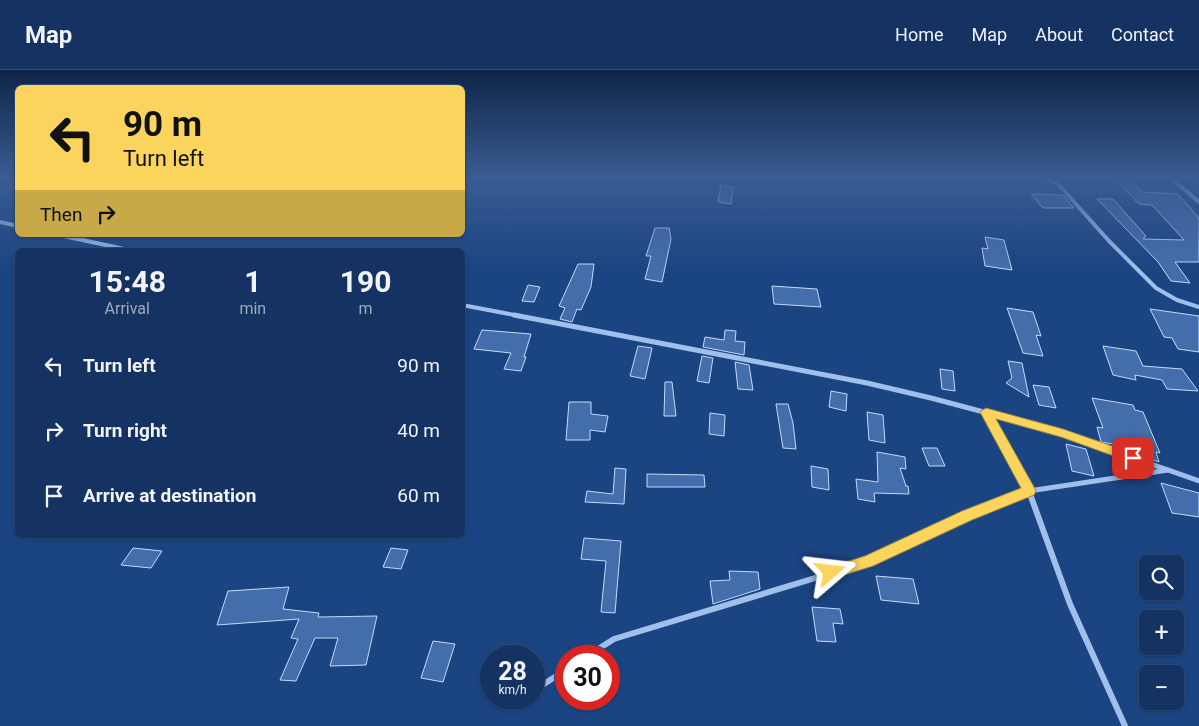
<!DOCTYPE html>
<html lang="en">
<head>
<meta charset="utf-8">
<style>
  body { margin:0; font-family:Roboto,sans-serif; background:#213f6b; color:#f1f3f6; height:100vh; display:flex; flex-direction:column; font-size:19px; white-space:nowrap }
  * { box-sizing:border-box; margin:0 }
  p { font-size:16px; color:#9daabe }
  .icon { flex:none; width:28px; height:28px; fill:none; stroke:currentColor; stroke-width:2; stroke-linecap:round; stroke-linejoin:round }
  .map { position:relative; flex:1; overflow:hidden }
  .sheet { position:absolute; left:15px; top:178px; width:450px; height:290px; display:flex; flex-direction:column; background:#143362; border-radius:8px; box-shadow:0 1px 4px #0004,0 0 0 1px #334e77 }
  .sheet>* { flex:none }
  .hud { position:absolute; left:15px; top:15px; width:450px; height:152px; border-radius:8px; box-shadow:0 1px 4px #0004,0 0 0 1px #334e77; background:#fbd45d; color:#111; overflow:hidden }
  .controls { position:absolute; left:1139px; top:485px; display:grid; gap:10px }
  .controls a { display:grid; place-items:center; width:45px; height:45px; border-radius:8px; background:#143362; box-shadow:0 1px 4px #0004,0 0 0 1px #334e77; font-size:25px }
  .speed { position:absolute; left:480px; top:575px; display:flex; gap:10px; font-size:25px; font-weight:700; text-align:center }
  .speed>* { display:grid; place-content:center; width:65px; height:65px; border-radius:50%; background:#143362; box-shadow:0 1px 4px #0004,0 0 0 1px #334e77; line-height:1 }
  .speed small { font-size:12px; font-weight:400 }
  .speed .limit { border:8px solid #d22; background:#fff; color:#111 }
  .pin { position:absolute; display:grid; place-items:center; width:42px; height:42px; color:#fff; margin:-21px; border-radius:10px; box-shadow:0 2px 8px #0006 }
  .me { position:absolute; width:55px; margin:-28px; rotate:73deg; stroke-linejoin:round; filter:drop-shadow(0 0 4px #0008) }
  .turn { display:flex; align-items:center; gap:18px; height:105px; padding:0 25px; font-size:22px }
  .turn .icon { width:65px; height:65px; stroke-width:2.5 }
  .turn b { display:block; font-size:35px; line-height:42px }
  .then { display:flex; align-items:center; height:48px; padding:0 25px; background:#0003; gap:10px; font-size:19px }
  .eta { display:flex; justify-content:space-evenly; align-items:center; height:85px; text-align:center }
  .eta b { font-size:30px; font-weight:700; line-height:35px }
  ul { padding:0; list-style:none }
  li { display:flex; align-items:center; gap:15px; height:65px; padding:0 25px }
  li div { flex:1 }
  li b { display:block; font-size:19px }
  li em { font-style:normal }
  header { display:flex; align-items:center; gap:30px; box-sizing:border-box; height:70px; padding:0 25px; background:#143362; border-bottom:1px solid #334e77 }
  header strong { font-size:24px }
  nav { display:flex; gap:28px; margin-inline-start:auto; font-size:18px }
  .map>svg:first-child { display:block }
</style>
</head>
<body>
<header>
<strong>Map</strong>
<nav><a>Home</a><a>Map</a><a>About</a><a>Contact</a></nav>
</header>
<div class="map">
<svg width="1199" height="656" viewBox="0 0 1199 656">
  <rect width="100%" height="100%" fill="#1b4482"/>
  <!-- building -->
  <g fill="#446eab" stroke="#c5daf8">
    <polygon points="1114,108 1130,109 1143,122 1178,124 1199,148 1199,192 1175,192 1190,213 1171,211 1158,192 1097,129 1113,129 1146,166 1143,169 1184,170 1152,135 1139,134"/>
    <polygon points="721,115 733,117 731,134 718,132"/>
    <polygon points="1031,124 1063,125 1074,138 1043,138"/>
    <polygon points="655,158 669,158 671,169 662,212 645,209 651,186 646,186"/>
    <polygon points="985,167 1004,170 1012,200 985,196 982,178 988,179"/>
    <polygon points="578,194 594,194 591,217 581,240 577,239 572,252 560,249 565,238 559,236"/>
    <polygon points="528,215 540,217 534,232 522,231"/>
    <polygon points="772,216 817,219 821,237 774,234"/>
    <polygon points="1007,238 1033,242 1041,266 1036,265 1043,286 1023,283"/>
    <polygon points="1150,239 1199,246 1199,282 1178,279 1172,268 1164,267"/>
    <polygon points="482,260 531,264 524,287 526,287 521,301 504,299 511,283 474,279"/>
    <polygon points="725,260 736,261 735,271 745,272 744,285 703,277 705,267 724,270"/>
    <polygon points="638,276 652,278 645,309 630,306"/>
    <polygon points="1103,276 1136,281 1143,296 1182,299 1198,321 1167,319 1162,310 1135,305 1136,310 1113,305"/>
    <polygon points="702,286 713,288 709,313 697,311"/>
    <polygon points="1008,291 1022,293 1029,327 1006,313 1012,308"/>
    <polygon points="735,292 749,295 753,320 738,319"/>
    <polygon points="940,299 953,301 955,321 942,319"/>
    <polygon points="665,312 672,312 676,346 664,346"/>
    <polygon points="1033,315 1049,317 1056,338 1039,335"/>
    <polygon points="831,321 847,324 846,341 829,337"/>
    <polygon points="1092,328 1133,335 1135,340 1143,342 1160,383 1156,382 1159,392 1123,379 1119,375 1101,372 1097,357 1103,358"/>
    <polygon points="569,332 591,332 591,344 608,346 605,362 590,360 590,370 566,370"/>
    <polygon points="776,334 788,334 793,353 796,379 783,378"/>
    <polygon points="867,342 883,345 885,373 869,370"/>
    <polygon points="710,343 725,345 724,366 709,364"/>
    <polygon points="1066,374 1086,379 1094,406 1072,401"/>
    <polygon points="922,378 937,378 945,396 929,396"/>
    <polygon points="877,382 905,387 906,399 900,398 906,416 908,416 909,424 874,423 875,432 858,429 856,409 878,412"/>
    <polygon points="811,396 828,399 829,420 812,417"/>
    <polygon points="615,398 626,399 624,434 585,432 587,421 613,424"/>
    <polygon points="647,404 704,405 705,417 647,417"/>
    <polygon points="1161,413 1199,423 1199,447 1172,443"/>
    <polygon points="584,468 621,471 615,543 601,542 606,491 581,489"/>
    <polygon points="133,478 162,481 151,498 121,495"/>
    <polygon points="391,478 408,480 401,499 383,497"/>
    <polygon points="729,501 758,502 760,519 713,534 710,511 730,510"/>
    <polygon points="876,506 913,509 919,534 881,530"/>
    <polygon points="289,517 283,539 319,543 318,547 377,546 366,595 330,596 338,568 315,568 296,611 280,610 298,569 291,568 299,549 217,555 228,521"/>
    <polygon points="812,537 840,539 843,554 833,553 836,572 817,571"/>
    <polygon points="433,571 455,574 443,612 421,608"/>
  </g>
  <g fill="none" stroke-linecap="round" stroke-linejoin="round">
    <!-- street-far2 -->
    <g stroke="#a0bfea" stroke-width="4">
      <polyline points="1045,107 1058,114 1109,171 1156,218 1177,230 1199,237"/>
      <polyline points="1170,107 1199,132"/>
      <polyline points="0,152 18,156"/>
      <polyline points="59,165 129,180"/>
      <polyline points="462,235 520,246"/>
    </g>
    <!-- street-far1 -->
    <g stroke="#a0bfea" stroke-width="5">
      <polyline points="514,245 867,313 931,328 1063,363 1199,411"/>
      <polyline points="986,342 1031,425"/>
      <polyline points="1018,425 1029,421 1168,400"/>
    </g>
    <!-- street -->
    <g stroke="#a0bfea" stroke-width="6">
      <polyline points="1030,424 1070,534 1125,656"/>
      <polyline points="587,586 614,569 868,492 967,446 1022,424"/>
      <polyline points="539,617 566,600"/>
    </g>
  </g>
  <!-- sky -->
  <linearGradient id="sky" x2="0" y2="1"><stop stop-color="#0f2548"/><stop offset="0.54" stop-color="#395c92"/><stop offset="1" stop-color="#395c92" stop-opacity="0"/></linearGradient>
  <rect width="1199" height="199" fill="url(#sky)"/>
  <!-- route -->
  <polygon fill="#fbd45d" stroke="#a38a3c" points="986,338 1063,359 1138,385 1140,388 1138,391 1133,393 1061,367 996,349 1034,417 1036,421 1034,425 972,450 873,496 831,509 826,507 824,502 826,498 865,486 962,441 1021,418 980,342"/>
</svg>
<div class="controls">
<a><svg class="icon" aria-label="search" viewBox="0 0 24 24"><circle cx="10" cy="10" r="6"/><path d="M15 15l6 6"/></svg></a>
<a>+</a>
<a>−</a>
</div>
<div class="speed"><div>28<small>km/h</small></div><div class="limit">30</div></div>
<div class="pin" style="left:1133px;top:388px;background:#d93025"><svg class="icon" aria-label="arrive" viewBox="0 0 24 24"><path d="M6 21V4h12l-3 4 3 4H6"/></svg></div>
<svg class="me" style="left:831px;top:502px" viewBox="-20 -20 40 40"><path d="M0-17L14 15 0 8-14 15z" fill="#fbd45d" stroke="#fff" stroke-width="4"/></svg>
<div class="hud">
<div class="turn"><svg class="icon" aria-label="left" viewBox="0 0 24 24"><path d="M17 20v-9H6M10 6l-5 5 5 5"/></svg><div><b>90 m</b>Turn left</div></div>
<div class="then">Then<svg class="icon" aria-label="right" viewBox="0 0 24 24"><path d="M7 20v-9h11M14 6l5 5-5 5"/></svg></div>
</div>
<section class="sheet">
<div class="eta">
<div><b>15:48</b><p>Arrival</p></div>
<div><b>1</b><p>min</p></div>
<div><b>190</b><p>m</p></div>
</div>
<ul>
<li><svg class="icon" aria-label="left" viewBox="0 0 24 24"><path d="M17 20v-9H6M10 6l-5 5 5 5"/></svg><div><b>Turn left</b></div><em>90 m</em></li>
<li><svg class="icon" aria-label="right" viewBox="0 0 24 24"><path d="M7 20v-9h11M14 6l5 5-5 5"/></svg><div><b>Turn right</b></div><em>40 m</em></li>
<li><svg class="icon" aria-label="arrive" viewBox="0 0 24 24"><path d="M6 21V4h12l-3 4 3 4H6"/></svg><div><b>Arrive at destination</b></div><em>60 m</em></li>
</ul>
</section>
</div>
</body>
</html>
